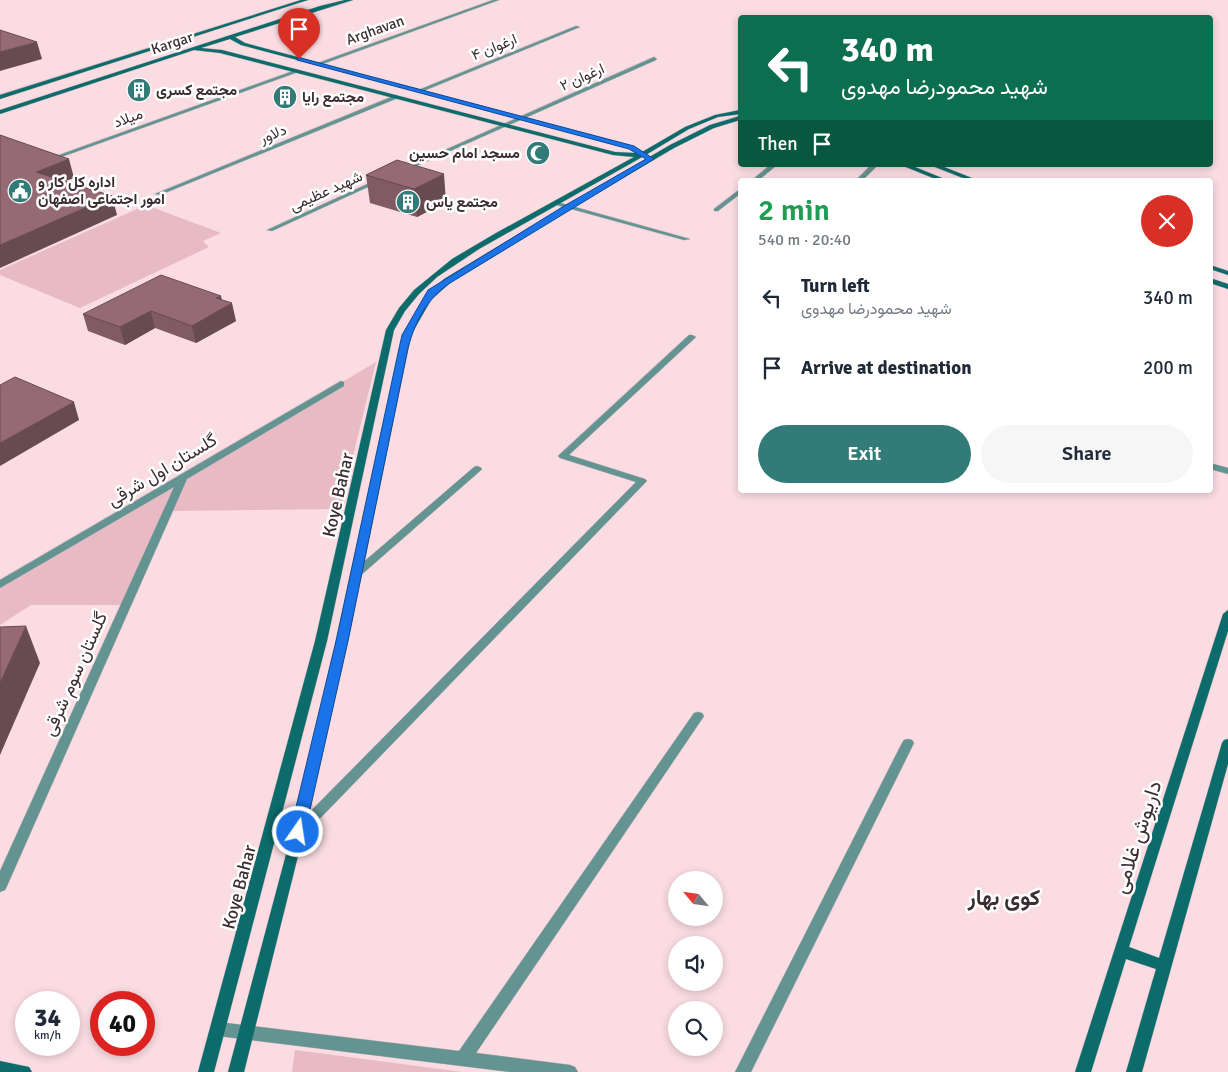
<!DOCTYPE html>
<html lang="en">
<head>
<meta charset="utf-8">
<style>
  body { margin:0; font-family:Signika,Vazirmatn,sans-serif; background:#f6f6f7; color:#1f2937; height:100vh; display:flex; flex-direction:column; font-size:19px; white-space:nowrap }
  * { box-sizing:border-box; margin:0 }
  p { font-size:16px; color:#747a83 }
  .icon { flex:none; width:28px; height:28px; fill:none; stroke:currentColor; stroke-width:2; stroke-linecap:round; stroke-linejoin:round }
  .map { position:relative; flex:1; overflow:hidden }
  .drawer { position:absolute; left:738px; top:178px; width:475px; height:315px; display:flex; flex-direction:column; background:#fff; border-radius:5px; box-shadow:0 2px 8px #0003 }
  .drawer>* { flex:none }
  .hud { position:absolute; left:738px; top:15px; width:475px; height:152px; border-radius:5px; box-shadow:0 2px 8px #0003; background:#0b6e4f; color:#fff; overflow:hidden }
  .needle { width:32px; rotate:299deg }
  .controls { position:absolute; left:668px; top:871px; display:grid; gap:10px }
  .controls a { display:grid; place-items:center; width:55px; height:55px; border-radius:50%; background:#fff; box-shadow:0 2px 8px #0003; font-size:25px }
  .speed { position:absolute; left:15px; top:991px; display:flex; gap:10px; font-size:25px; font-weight:700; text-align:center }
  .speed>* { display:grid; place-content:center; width:65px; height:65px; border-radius:50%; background:#fff; box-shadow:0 2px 8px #0003; line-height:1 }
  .speed small { font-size:12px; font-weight:400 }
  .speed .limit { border:8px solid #d22; background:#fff; color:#111 }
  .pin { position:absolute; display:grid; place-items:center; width:42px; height:42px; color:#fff; margin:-51px -21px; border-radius:50% 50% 50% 0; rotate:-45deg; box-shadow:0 0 5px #0007 }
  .pin .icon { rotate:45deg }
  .me { position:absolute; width:55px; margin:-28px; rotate:13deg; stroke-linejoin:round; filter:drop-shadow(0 0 4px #0008) }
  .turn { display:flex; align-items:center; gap:18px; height:105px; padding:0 20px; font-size:22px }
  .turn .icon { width:65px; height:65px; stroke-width:2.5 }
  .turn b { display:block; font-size:35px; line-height:42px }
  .then { display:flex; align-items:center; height:48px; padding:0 20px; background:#0003; gap:10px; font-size:19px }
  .round { display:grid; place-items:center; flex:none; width:52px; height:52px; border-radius:26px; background:#f6f6f7 }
  .headline { display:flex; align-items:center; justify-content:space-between; height:85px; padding:0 20px }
  h1 { font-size:30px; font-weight:600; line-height:38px; color:#1e9e55 }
  .button { display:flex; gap:10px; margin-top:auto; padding:10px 20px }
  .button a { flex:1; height:58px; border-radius:30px; background:#327b79; color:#fff; font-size:20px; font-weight:600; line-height:58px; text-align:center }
  .button a+a { background:#f6f6f7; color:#1f2937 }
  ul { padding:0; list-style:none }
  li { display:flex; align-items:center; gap:15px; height:70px; padding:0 20px }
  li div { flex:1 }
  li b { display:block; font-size:19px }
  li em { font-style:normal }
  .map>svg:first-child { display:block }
</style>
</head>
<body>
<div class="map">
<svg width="1228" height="1072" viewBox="0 0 1228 1072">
  <rect width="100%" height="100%" fill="#fadce2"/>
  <!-- green -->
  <g fill="#e8bac4">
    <polygon points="146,205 221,233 203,241 209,247 80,308 0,275 0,270"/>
    <polygon points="376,362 340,509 168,511 126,605 31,605 0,625 0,585"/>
    <polygon points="295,1050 463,1072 292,1072"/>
  </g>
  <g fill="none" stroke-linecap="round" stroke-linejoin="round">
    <!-- street casing -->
    <g stroke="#d4b9be" stroke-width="1">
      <g id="street">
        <polygon points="493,0 499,0 320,65 315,64"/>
        <polygon points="576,26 580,27 421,92 416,91"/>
        <polygon points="654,57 657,59 656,60 405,171 400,170"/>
        <polygon points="296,70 301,71 53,160 48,159"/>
        <polygon points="396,95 399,97 398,98 160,195 155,194"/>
        <polygon points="770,165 777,165 759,180 752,180"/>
        <polygon points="871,165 878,165 863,180 856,180"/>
        <polygon points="376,180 381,181 272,231 267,230"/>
        <polygon points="740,189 740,194 718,211 714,211 714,209"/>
        <polygon points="553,202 557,202 690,239 684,240 553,204"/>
        <path d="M689,335H692L696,337L569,455L645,479L647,481L645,483L303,836C293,839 275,839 265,836L264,832L265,828L270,827H295L636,482L560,458L558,456Z"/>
        <polygon points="341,381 344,382 344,386 187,479 7,886 5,890 0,892 0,871 174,487 0,588 0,580"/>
        <polygon points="1210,463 1228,468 1228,474 1210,469"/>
        <polygon points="477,466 480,467 482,469 480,471 360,576 352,576 351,574 352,572 474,467"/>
        <polygon points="698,712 702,713 704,716 702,719 476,1053 570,1065 575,1067 578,1072 511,1072 218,1036 213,1034 211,1029 213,1024 218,1022 459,1051 694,713"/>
        <polygon points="908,739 912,740 914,743 751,1072 735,1072 902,743 904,740"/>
      </g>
    </g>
    <!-- secondary casing -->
    <g stroke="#d4b9be" stroke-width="1">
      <g id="secondary">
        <polygon points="301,0 308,0 0,99 0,95"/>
        <path d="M345,0H353L235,37L245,43L633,146L642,152L685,127L715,115L740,110V114L718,117L689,129L644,156L479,249L437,277L419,294L405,311L394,330L327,641L214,1072H198L315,641L386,330L399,308L414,290L452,259L496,233L634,157L613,155L220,53L194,50L0,114V110L320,6ZM230,39L241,45L629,148L635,153L615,152L222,50L201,48Z"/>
        <polygon points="740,116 740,120 714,128 674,148 565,212 450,283 431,300 411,335 348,641 304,832 244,1072 228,1072 292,832 336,641 403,335 425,297 444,279 560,209 670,145 710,125"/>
        <polygon points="901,165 910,165 947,180 938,180"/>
        <polygon points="930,165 939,165 977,180 968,180"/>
        <polygon points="1210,265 1228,271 1228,275 1210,269"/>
        <polygon points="1210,278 1228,284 1228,289 1210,283"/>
        <polygon points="1228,610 1228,631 1129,947 1159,958 1222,743 1224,740 1228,739 1228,764 1142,1072 1126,1072 1156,969 1126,959 1091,1072 1075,1072 1223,614"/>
        <polygon points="0,1061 29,1067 32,1072 0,1072"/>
      </g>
    </g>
    <!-- street -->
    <use href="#street" fill="#639492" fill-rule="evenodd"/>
    <!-- secondary -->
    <use href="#secondary" fill="#0c6c6b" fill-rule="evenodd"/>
  </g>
  <!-- wall -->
  <g fill="#805b64">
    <polygon points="397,160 446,202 417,217 370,203 366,175"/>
    <polygon points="222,300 236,321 196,343 155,328 125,345 88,331 83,314"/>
  </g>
  <!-- shaded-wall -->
  <g fill="#684a51">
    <polygon points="37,42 42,59 0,71 0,52"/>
    <polygon points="69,159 74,178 41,190 36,172"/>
    <polygon points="444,174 446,202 417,217 414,189"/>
    <polygon points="112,196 117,215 0,268 0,245"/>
    <polygon points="221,296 224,308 232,303 236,321 196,343 192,326 216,298"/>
    <polygon points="151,311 155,328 125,345 120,327"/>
    <polygon points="74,402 79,420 0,466 0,443"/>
    <polygon points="26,626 40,663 0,755 0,683"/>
  </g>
  <!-- building -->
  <g fill="#956a74" stroke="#684a51">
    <polygon points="0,30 37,42 0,52"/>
    <polygon points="0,135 69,159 36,172 112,196 0,245"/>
    <polygon points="397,160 444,174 414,189 366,175"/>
    <polygon points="161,275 221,296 216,298 232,303 192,326 151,311 120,327 83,314"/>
    <polygon points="15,377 74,402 0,443 0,385"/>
    <polygon points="26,626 0,683 0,627"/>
  </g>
  <!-- route -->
  <path fill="#1a73e8" stroke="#114b97" d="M297,57L634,146L654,159L450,283C426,299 413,325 407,353L348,641L305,832L303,836H292L290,832L336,641L398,353L402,335L428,290L564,206L646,159L629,149L297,60Z"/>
  <!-- icons -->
  <defs>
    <g id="building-disc" transform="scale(1.25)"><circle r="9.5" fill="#327b79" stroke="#fff"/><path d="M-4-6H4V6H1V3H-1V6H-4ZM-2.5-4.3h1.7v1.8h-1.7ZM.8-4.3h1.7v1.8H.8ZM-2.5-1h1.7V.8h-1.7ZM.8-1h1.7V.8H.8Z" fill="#fff"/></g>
    <g id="mosque-disc" transform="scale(1.25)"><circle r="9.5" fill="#327b79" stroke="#fff"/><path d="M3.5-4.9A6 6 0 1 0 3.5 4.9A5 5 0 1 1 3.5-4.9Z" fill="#fff"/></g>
    <g id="civic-disc" transform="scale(1.25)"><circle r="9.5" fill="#327b79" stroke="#fff"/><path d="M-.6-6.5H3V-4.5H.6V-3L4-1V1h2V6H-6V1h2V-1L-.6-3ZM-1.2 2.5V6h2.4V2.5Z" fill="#fff"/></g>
  </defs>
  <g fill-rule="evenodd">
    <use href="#building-disc" x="139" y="90"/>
    <use href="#building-disc" x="285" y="97"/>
    <use href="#mosque-disc" x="538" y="153"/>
    <use href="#civic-disc" x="20" y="191"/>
    <use href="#building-disc" x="408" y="202"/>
  </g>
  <g text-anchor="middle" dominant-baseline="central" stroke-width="5" stroke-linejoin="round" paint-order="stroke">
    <!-- far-street labels -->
    <g font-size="15" fill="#3b2d30" stroke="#fff">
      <text transform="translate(375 30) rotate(-20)">Arghavan</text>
      <text transform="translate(172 43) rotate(-18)">Kargar</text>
      <text transform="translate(494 47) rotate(-22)">ارغوان ۴</text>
      <text transform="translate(582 77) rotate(-24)">ارغوان ۲</text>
      <text transform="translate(128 118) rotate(-20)">میلاد</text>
      <text transform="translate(273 134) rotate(-22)">دلاور</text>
      <text transform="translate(326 191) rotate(-24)">شهید عظیمی</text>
    </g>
    <!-- far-poi labels -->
    <g font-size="15" font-weight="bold" fill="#3b2d30" stroke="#fff" text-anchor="start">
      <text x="156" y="90">مجتمع کسری</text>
      <text x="302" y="97">مجتمع رایا</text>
      <text x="520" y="153" text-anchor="end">مسجد امام حسین</text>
      <text x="38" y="182">اداره کل کار و<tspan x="38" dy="17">امور اجتماعی اصفهان</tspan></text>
      <text x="426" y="202">مجتمع یاس</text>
    </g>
    <!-- street labels -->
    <g font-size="18" fill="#3b2d30" stroke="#fff">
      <text transform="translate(162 470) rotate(-31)">گلستان اول شرقی</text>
      <text transform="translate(338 495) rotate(-77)">Koye Bahar</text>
      <text transform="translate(75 674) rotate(-66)">گلستان سوم شرقی</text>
      <text transform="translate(239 887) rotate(-75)">Koye Bahar</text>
    </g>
    <!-- near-street labels -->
    <g font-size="21" fill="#3b2d30" stroke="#fff">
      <text transform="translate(1137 837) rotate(-72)">داریوش غلامی</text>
    </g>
    <!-- near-neighbourhood labels -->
    <g font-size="22" font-weight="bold" fill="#3b2d30" stroke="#fff">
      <text x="1004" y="897">کوی بهار</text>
    </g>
  </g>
</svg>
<div class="controls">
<a><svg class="needle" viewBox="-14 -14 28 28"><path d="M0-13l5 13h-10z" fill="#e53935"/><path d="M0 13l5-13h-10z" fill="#747a83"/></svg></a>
<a><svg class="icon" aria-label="sound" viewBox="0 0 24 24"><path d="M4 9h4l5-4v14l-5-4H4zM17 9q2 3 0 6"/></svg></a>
<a><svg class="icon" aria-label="search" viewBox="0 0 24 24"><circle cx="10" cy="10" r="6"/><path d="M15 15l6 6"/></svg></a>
</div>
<div class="speed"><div>34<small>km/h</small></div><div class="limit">40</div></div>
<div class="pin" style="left:299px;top:59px;background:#d93025"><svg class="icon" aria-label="arrive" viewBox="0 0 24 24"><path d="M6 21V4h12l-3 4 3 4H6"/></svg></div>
<svg class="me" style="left:298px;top:832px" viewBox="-20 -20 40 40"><circle r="17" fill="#1a73e8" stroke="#fff" stroke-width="3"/><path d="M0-11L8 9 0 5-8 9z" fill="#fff"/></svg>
<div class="hud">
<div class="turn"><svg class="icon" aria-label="left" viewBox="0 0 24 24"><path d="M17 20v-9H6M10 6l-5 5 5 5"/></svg><div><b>340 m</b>شهید محمودرضا مهدوی</div></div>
<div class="then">Then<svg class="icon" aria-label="arrive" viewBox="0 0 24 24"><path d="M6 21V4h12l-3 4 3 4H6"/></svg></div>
</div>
<section class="drawer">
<div class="headline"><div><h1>2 min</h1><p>540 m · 20:40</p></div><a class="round" style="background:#d93025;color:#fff"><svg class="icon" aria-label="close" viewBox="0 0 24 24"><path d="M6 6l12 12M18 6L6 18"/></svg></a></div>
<ul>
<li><svg class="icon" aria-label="left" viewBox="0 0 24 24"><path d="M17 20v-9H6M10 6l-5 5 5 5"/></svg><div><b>Turn left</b><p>شهید محمودرضا مهدوی</p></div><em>340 m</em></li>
<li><svg class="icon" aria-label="arrive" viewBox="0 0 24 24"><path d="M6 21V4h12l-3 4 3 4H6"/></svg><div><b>Arrive at destination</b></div><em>200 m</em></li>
</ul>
<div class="button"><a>Exit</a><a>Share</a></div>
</section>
</div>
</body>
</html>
